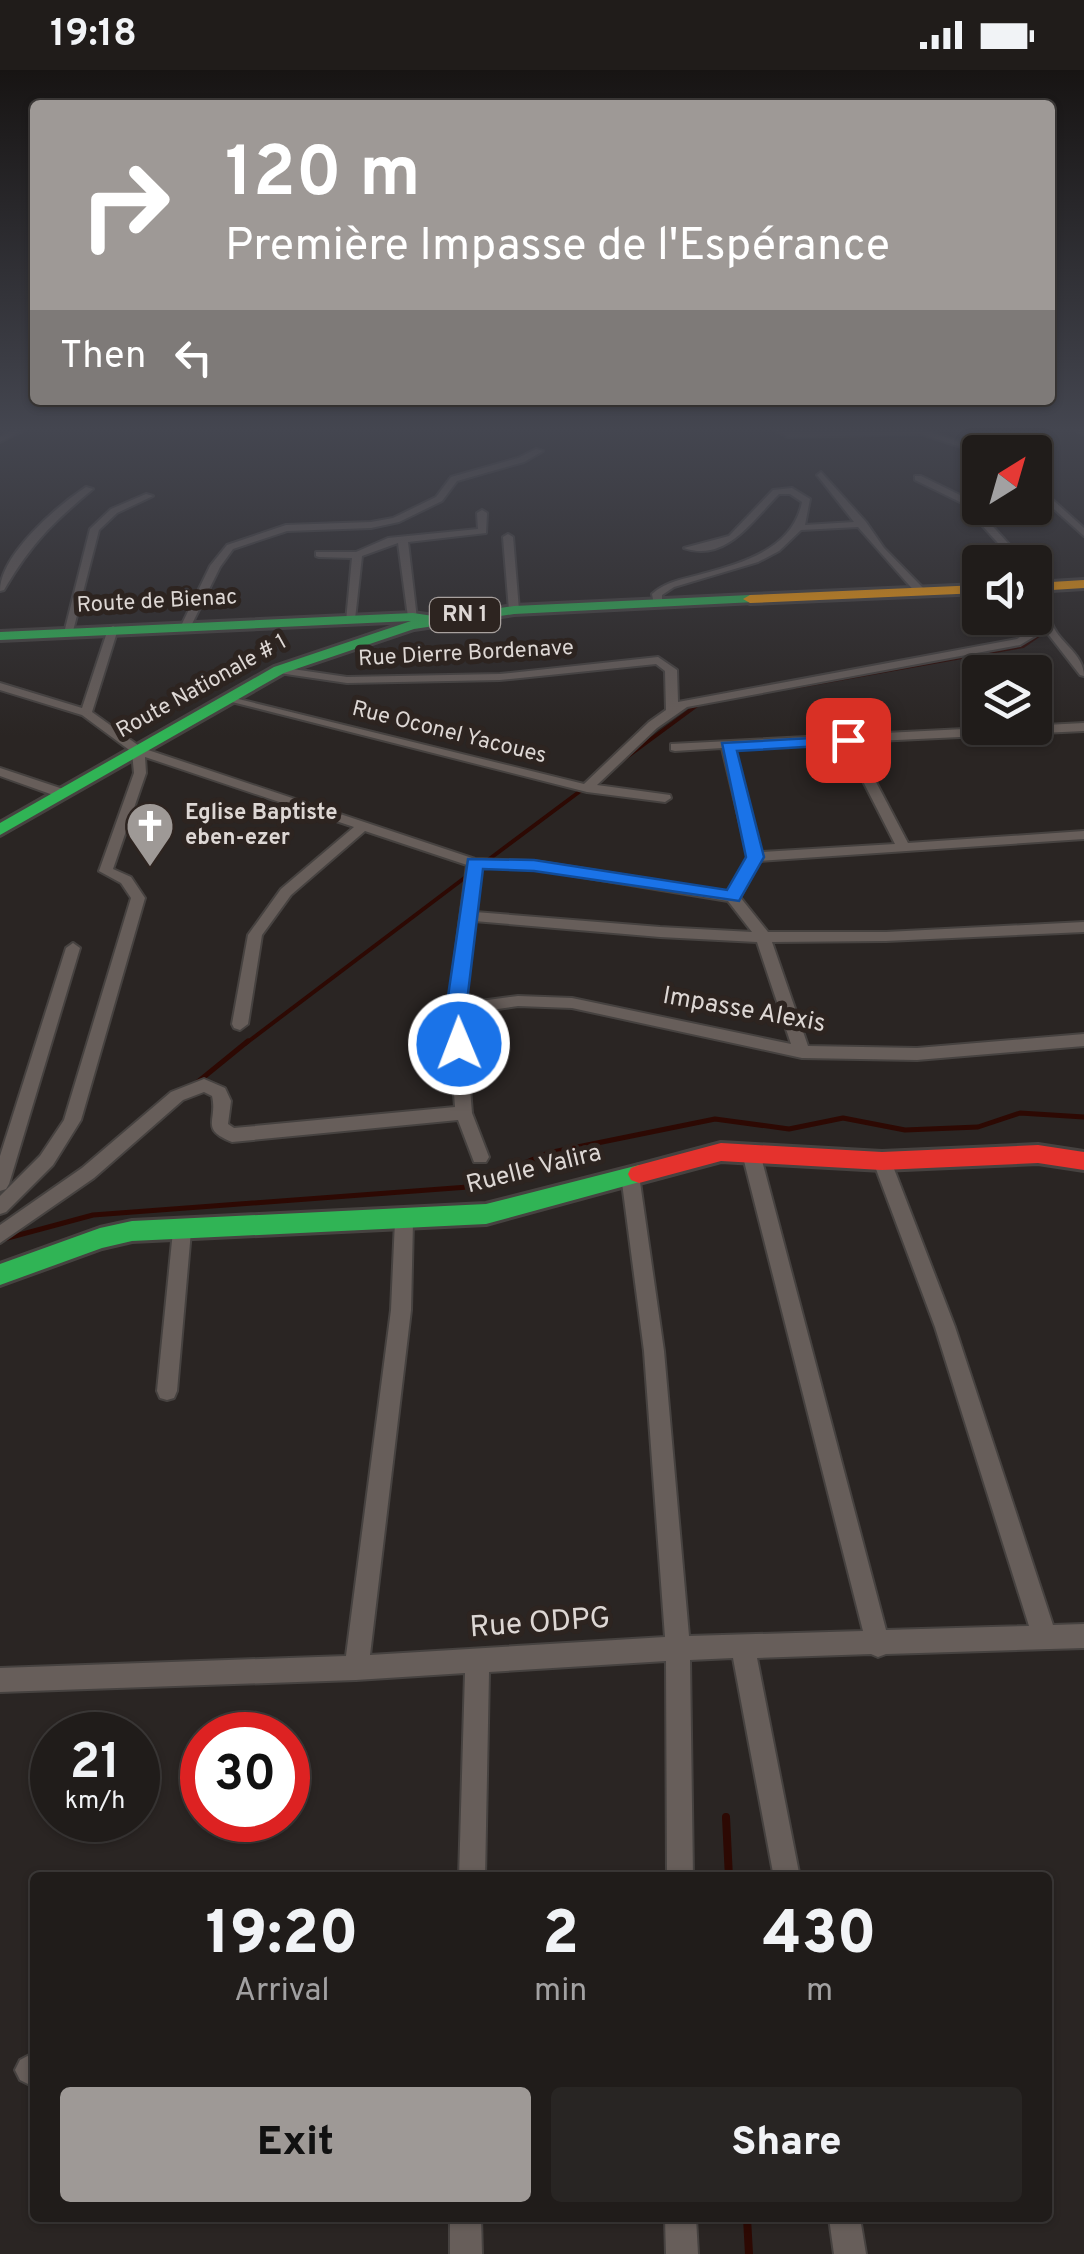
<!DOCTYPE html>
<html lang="en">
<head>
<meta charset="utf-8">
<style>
  body { margin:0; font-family:Overpass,sans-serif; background:#282523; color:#f1f3f6; height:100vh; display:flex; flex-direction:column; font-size:38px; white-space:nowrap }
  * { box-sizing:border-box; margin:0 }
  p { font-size:32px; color:#a2a1a2 }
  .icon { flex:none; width:55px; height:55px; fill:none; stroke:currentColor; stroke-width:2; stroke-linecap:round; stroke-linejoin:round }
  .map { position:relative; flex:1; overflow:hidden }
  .sheet { position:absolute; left:30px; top:1802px; width:1022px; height:350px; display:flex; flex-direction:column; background:#201c1a; border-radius:10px; box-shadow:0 2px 8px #0004,0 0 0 2px #3d3a39 }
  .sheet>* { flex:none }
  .top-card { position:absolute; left:30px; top:30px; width:1025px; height:305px; border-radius:10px; box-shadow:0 2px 8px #0004,0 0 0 2px #3d3a39; background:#9e9996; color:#fff; overflow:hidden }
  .needle { width:65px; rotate:37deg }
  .fabs { position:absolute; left:962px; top:365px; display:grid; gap:20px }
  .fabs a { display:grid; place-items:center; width:90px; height:90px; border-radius:10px; background:#201c1a; box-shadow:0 2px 8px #0004,0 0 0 2px #3d3a39; font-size:50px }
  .speed { position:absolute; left:30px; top:1642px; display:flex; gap:20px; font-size:50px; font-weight:700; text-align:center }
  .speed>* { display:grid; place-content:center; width:130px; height:130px; border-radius:50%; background:#201c1a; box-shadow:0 2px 8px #0004,0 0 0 2px #3d3a39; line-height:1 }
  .speed small { font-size:25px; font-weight:400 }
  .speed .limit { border:15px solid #d22; background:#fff; color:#111 }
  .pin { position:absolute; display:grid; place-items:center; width:85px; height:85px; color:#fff; margin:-42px; border-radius:20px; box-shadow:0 5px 15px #0006 }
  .me { position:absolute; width:110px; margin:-55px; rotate:359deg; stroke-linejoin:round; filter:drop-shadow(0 0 8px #0008) }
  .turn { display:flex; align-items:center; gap:35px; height:210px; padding:0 30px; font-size:45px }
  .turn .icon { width:130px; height:130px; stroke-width:2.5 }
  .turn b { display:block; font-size:70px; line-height:85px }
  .then { display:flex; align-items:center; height:95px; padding:0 30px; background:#0003; gap:20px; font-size:38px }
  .eta { display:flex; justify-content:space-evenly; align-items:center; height:170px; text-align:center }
  .eta b { font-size:60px; font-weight:800; line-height:70px }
  .action { display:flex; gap:20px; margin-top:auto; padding:20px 30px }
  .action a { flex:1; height:115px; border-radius:10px; background:#9e9996; color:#111; font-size:40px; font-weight:800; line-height:115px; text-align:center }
  .action a+a { background:#282523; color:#f1f3f6 }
  .status { display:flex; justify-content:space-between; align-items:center; height:70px; padding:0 50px; background:#201c1a; direction:ltr }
  .status svg { height:28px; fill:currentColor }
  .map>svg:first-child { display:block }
</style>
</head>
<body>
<div class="status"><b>19:18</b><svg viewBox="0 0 49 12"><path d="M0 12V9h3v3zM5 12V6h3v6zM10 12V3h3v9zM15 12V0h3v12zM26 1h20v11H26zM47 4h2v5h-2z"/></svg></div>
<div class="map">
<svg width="1084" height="2184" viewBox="0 0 1084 2184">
  <rect width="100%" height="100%" fill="#2a2523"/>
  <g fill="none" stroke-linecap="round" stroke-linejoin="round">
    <!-- stream-far2 -->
    <g stroke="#2d0903" stroke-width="4">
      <polyline points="794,617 1023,576 1043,562"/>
      <polyline points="620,692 700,633"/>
      <polyline points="484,793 583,719"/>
      <polyline points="245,974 471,803"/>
    </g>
    <!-- stream-far1 -->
    <g stroke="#2d0903" stroke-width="5">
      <polyline points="194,1015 248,971"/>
      <polyline points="0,1170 93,1145 468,1117 548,1083 715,1049 789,1059 843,1048 905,1060 978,1057 1020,1043 1084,1047"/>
    </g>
    <!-- stream -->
    <g stroke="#2d0903" stroke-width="8">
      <polyline points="726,1747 729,1808"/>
      <polyline points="747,2148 749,2184"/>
    </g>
    <!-- street casing -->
    <g stroke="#464240" stroke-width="4">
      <g id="street">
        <polygon points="13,360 24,360 0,372 0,367"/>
        <polygon points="775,360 925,360 989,382 980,383 921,364 788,367"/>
        <polygon points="1074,360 1084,360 1084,365"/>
        <polygon points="536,379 543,381 524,392 457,411 442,431 399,452 371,458 287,461 233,479 220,497 191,556 186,559 181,556 210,496 227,475 286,455 371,452 393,448 436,427 451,407 518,388"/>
        <path d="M821,402L866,452L884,478L924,519V523H916L858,457L801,460L779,481L758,492L674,517L662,525V535H654L652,524C667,511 684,509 702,504C746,492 793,478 802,432L790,424H779C753,450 726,493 684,478L729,466L773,420L792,418L810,429L805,455L854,452L817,405Z"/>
        <polygon points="915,406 921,406 968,429 1025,492 1015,492 962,433 915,410"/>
        <polygon points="1035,414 1084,458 1084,466 1035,422"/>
        <path d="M86,417L93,419C52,453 31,474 4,520L0,521C0,485 57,436 86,417Z"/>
        <polygon points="146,424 153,426 117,443 99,460 73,561 64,563 90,459 111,439"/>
        <polygon points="482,440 487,443 486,463 408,472 417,549 408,547 398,473 362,486 355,549 346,551 352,488 319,487 316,486 316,482 356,482 388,468 478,459 477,443"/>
        <polygon points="508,464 513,467 519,540 514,543 509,540 503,467"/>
        <path d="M1035,506C1052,517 1045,533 1051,551C1057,572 1084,583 1084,606L1080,605L1045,560L1020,575L687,637L657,658L597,715L670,725L671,728L665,732L587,722L220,629L226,626L584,714L649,652L666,640L665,601L656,594L500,610L347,613L279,603L273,600L279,597L347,607L500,604L658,587L677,600L678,632L1017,569L1041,553Z"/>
        <path d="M113,556L118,559L92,642L142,678L475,789L534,791L729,822L748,787L722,678L675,681L671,680V674L1084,653V661L855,672L908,773L1084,761V769L760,791L740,827L768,862H886L1084,852V862L886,871L772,872L808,976L917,978L1084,964V976L917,990L802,988L572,938L518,936L464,944L472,1043L489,1087L486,1092H474L458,1050L232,1072C199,1059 218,1051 212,1026L204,1022L183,1030L94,1108L0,1173V1155L82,1098L171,1022L204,1009L225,1018L231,1031L228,1054L234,1058L455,1037L448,940L467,795L365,761L291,825L262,865L248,954L240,960L234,958L232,954L248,865L281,819L354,757L145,687L146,703L113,799L131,807L145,828L81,1050L53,1095L6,1142L0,1144V1126L40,1086L64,1050L131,828L121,813L99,801L134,703L132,682L82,645L0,620V613L82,638L108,559ZM843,672L895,774L761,782L734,678ZM480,797L534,799L728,831L752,862L660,857L475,842ZM474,851L660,867L757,872L791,974L572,928L518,926L465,933Z"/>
        <polygon points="0,698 66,720 67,723 56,726 0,706"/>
        <polygon points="73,873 80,878 9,1114 6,1119 0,1121 0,1086 66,878"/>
        <polygon points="751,1076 757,1078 760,1083 886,1560 1029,1556 935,1257 873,1091 876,1086 888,1086 891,1091 955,1257 1053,1555 1084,1554 1084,1578 886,1584 878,1587 871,1584 757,1588 800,1808 774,1808 733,1588 690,1590 693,1808 667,1808 666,1591 489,1602 485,1808 459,1808 465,1603 356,1610 0,1622 0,1598 346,1586 391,1240 395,1151 398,1146 404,1143 410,1146 413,1151 411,1240 370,1585 665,1567 644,1281 621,1105 624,1100 636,1100 639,1105 664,1281 689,1566 863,1561 742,1083 745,1078"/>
        <polygon points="182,1153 189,1156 191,1161 177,1321 174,1328 167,1330 160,1328 157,1321 173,1161 175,1156"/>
        <polygon points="35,1982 35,2013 30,2015 20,2010 15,2000 20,1990"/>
        <polygon points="450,2148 481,2148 482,2184 450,2184"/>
        <polygon points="665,2148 696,2148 698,2184 666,2184"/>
        <polygon points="829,2148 860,2148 866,2184 834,2184"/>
      </g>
    </g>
    <!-- fast casing -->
    <g stroke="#464240" stroke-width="6">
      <g id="fast">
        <polygon points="750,525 757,529 755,532 514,544 414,559 284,603 0,765 0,753 274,597 411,551 0,570 0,562 413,543 440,547 514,536"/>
        <polygon points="639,1095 647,1098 650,1104 647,1110 486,1154 132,1171 102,1178 0,1215 0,1194 100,1158 132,1151 486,1134"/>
      </g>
    </g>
    <!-- slow casing -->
    <g stroke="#464240" stroke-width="6">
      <g id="slow">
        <polygon points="1084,510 1084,518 1035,521 1035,513"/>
        <polygon points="980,515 980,523 750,533 743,529 750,525"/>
      </g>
    </g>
    <!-- jam casing -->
    <g stroke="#464240" stroke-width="6">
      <polygon id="jam" points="721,1073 882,1082 1038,1075 1084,1082 1084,1100 1038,1093 882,1100 721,1091 639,1113 631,1110 628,1104 631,1098 639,1095"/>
    </g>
    <!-- street -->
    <use href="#street" fill="#675e5a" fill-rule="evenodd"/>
    <!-- fast -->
    <use href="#fast" fill="#30b455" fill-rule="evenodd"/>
    <!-- slow -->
    <use href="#slow" fill="#ff9f0a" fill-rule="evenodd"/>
    <!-- jam -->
    <use href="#jam" fill="#e5322d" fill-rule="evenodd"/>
  </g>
  <!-- sky -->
  <linearGradient id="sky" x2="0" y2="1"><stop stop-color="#171413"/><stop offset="0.54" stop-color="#444650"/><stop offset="1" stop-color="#444650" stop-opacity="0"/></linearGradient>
  <rect width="1084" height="666" fill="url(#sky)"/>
  <!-- route -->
  <polygon fill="#1a73e8" stroke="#114b97" stroke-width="2.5" points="848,666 854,667 854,674 737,681 764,787 739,831 534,801 483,799 466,940 469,974 466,980 451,980 446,940 468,789 534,790 727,820 746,787 722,673"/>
  <!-- icons -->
  <defs>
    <g id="church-pin" transform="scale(2.5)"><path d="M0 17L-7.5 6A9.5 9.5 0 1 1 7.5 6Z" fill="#9e9996" stroke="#2d2420"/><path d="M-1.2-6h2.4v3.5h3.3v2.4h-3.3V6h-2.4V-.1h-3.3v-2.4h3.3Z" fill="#fff"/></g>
  </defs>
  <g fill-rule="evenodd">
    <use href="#church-pin" x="150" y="756"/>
  </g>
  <g text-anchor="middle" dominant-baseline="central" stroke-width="10" stroke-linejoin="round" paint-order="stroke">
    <!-- far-street labels -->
    <g font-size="22" fill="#ddd7d4" stroke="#2d2420">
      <text transform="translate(157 532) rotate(-3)">Route de Bienac</text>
      <text transform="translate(466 584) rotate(-3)">Rue Dierre Bordenave</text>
      <text transform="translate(202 617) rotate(-29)">Route Nationale # 1</text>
      <text transform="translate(449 663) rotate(14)">Rue Oconel Yacoues</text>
    </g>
    <!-- shield labels -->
    <rect fill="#2d2420" stroke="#a8a19e" stroke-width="2.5" x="430" y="528" width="70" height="34" rx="8"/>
    <g font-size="22" font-weight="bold" fill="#ddd7d4">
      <text x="465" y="545">RN 1</text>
    </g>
    <!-- far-poi labels -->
    <g font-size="22" font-weight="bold" fill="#ddd7d4" stroke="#2d2420" text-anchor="start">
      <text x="185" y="743">Eglise Baptiste<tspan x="185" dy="25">eben-ezer</tspan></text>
    </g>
    <!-- street labels -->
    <g font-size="25" fill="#ddd7d4" stroke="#2d2420">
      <text transform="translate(744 941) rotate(10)">Impasse Alexis</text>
      <text transform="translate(534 1100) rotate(-14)">Ruelle Valira</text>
    </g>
    <!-- near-street labels -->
    <g font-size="30" fill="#ddd7d4" stroke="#2d2420">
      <text transform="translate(540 1554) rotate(-4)">Rue ODPG</text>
    </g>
  </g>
</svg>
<div class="fabs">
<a><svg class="needle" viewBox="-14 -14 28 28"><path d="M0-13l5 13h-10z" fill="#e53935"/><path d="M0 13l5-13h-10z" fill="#a2a1a2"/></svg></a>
<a><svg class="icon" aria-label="sound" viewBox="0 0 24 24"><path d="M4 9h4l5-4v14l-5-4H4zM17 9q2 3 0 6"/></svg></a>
<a><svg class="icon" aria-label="layers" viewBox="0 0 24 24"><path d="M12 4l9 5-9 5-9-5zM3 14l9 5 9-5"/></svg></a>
</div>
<div class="speed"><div>21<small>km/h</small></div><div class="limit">30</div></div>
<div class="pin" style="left:848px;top:670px;background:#d93025"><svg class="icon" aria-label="arrive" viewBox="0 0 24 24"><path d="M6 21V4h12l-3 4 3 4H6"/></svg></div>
<svg class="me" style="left:459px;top:974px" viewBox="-20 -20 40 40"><circle r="17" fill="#1a73e8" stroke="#fff" stroke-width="3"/><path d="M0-11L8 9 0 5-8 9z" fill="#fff"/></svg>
<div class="top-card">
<div class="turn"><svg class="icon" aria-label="right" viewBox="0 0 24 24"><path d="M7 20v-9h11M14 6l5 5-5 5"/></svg><div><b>120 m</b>Première Impasse de l'Espérance</div></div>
<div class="then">Then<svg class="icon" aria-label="left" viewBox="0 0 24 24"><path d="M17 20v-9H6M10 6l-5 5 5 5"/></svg></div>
</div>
<section class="sheet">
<div class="eta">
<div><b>19:20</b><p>Arrival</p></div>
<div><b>2</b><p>min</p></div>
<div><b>430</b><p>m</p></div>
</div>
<div class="action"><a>Exit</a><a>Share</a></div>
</section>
</div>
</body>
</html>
